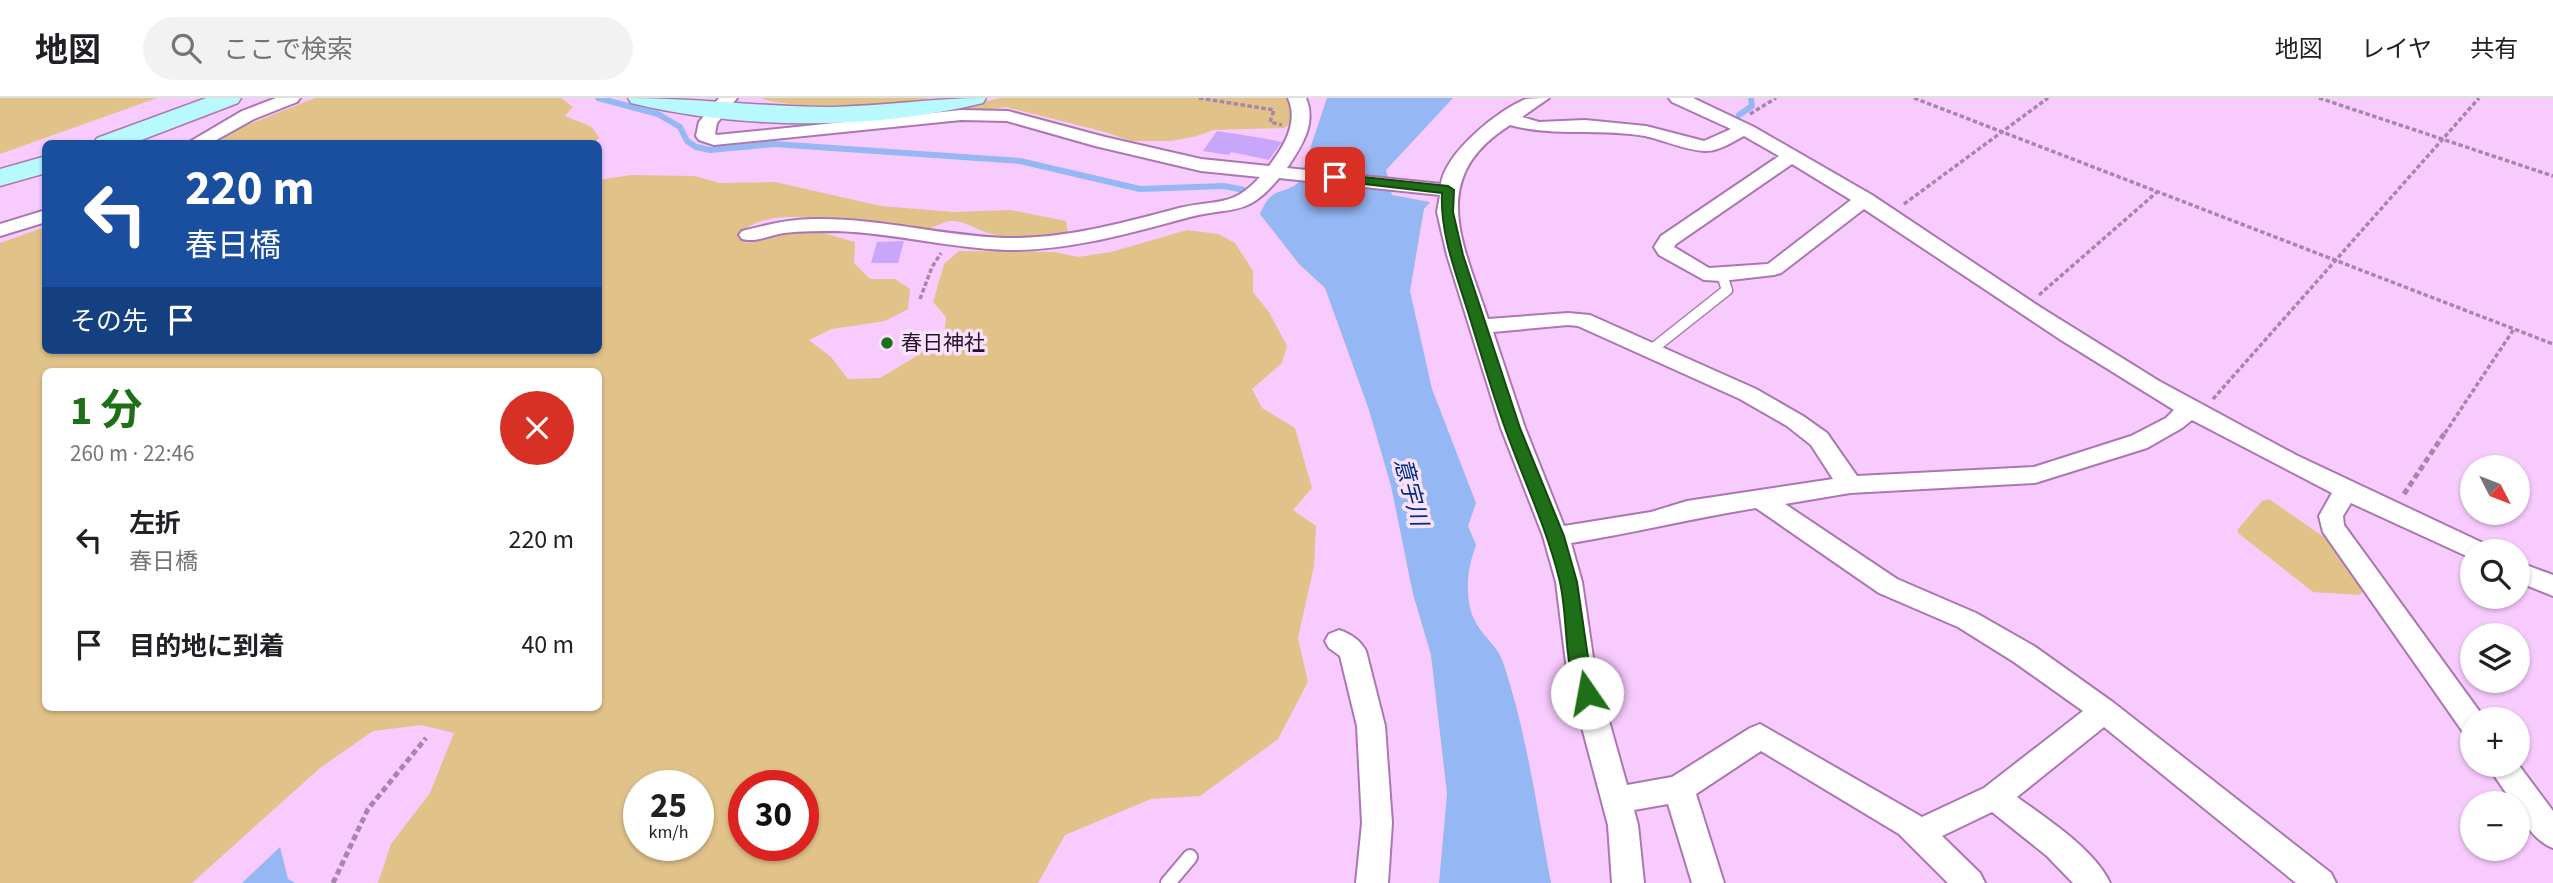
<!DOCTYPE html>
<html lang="ja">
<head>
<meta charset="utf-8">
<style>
  body { margin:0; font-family:"Source Sans 3","Noto Sans JP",sans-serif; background:#f2f2f2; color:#202124; height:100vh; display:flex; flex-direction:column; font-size:26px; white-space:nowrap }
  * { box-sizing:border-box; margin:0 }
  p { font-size:23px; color:#757577 }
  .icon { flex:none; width:38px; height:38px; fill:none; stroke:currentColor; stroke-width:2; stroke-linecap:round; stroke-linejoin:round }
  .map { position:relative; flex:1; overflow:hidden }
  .side { position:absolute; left:42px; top:270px; width:560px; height:343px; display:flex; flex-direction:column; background:#fff; border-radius:10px; box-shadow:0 2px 5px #0004 }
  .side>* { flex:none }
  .top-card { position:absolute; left:42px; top:42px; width:560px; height:214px; border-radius:10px; box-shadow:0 2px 5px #0004; background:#1a4fa0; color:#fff; overflow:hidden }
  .needle { width:46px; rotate:132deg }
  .buttons { position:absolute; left:2460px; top:357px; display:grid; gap:14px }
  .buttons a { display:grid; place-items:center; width:70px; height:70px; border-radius:50%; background:#fff; box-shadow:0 2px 5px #0004; font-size:35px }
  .speed { position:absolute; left:623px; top:672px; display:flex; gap:14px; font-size:35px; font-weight:700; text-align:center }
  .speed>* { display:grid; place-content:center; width:91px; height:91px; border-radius:50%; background:#fff; box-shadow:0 2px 5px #0004; line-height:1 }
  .speed small { font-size:18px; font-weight:400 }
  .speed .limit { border:10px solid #d22; background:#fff; color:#111 }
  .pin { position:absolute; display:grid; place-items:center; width:60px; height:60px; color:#fff; margin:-30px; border-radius:14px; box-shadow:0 4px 10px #0006 }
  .me { position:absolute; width:77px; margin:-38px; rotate:348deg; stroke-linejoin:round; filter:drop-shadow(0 0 5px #0008) }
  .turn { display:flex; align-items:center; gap:24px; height:147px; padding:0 28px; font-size:32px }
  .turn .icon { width:91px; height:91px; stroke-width:2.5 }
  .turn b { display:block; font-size:49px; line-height:60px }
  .then { display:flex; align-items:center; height:66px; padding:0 28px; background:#0003; gap:14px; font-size:26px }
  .round { display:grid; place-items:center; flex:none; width:74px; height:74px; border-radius:37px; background:#f2f2f2 }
  .head { display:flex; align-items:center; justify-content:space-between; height:119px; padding:0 28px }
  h1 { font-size:42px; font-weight:700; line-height:52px; color:#1e6f17 }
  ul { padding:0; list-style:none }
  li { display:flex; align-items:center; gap:21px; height:105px; padding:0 28px }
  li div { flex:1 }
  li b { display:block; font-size:26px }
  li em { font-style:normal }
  header { display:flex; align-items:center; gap:42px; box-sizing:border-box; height:98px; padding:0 35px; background:#fff; border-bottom:2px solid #e0e0e0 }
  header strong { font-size:33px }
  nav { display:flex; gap:38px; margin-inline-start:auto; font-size:24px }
  .search { width:490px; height:63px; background:#f2f2f2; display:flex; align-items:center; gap:18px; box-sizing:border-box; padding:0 24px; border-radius:38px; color:#757577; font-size:26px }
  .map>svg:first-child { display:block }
</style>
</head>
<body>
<header>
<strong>地図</strong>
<div class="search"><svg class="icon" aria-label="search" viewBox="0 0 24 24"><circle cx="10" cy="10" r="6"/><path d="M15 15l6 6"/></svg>ここで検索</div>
<nav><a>地図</a><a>レイヤ</a><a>共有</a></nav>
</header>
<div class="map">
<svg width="2553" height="785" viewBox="0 0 2553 785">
  <rect width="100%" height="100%" fill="#f8cbfe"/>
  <!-- green -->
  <g fill="#e1c289" fill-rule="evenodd">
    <polygon points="0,0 157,0 0,56"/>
    <polygon points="315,0 561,0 573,9 565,18 592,29 599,40 593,46 207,46 222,37"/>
    <path d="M761,0H930C902,8 786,12 761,0Z"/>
    <polygon points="1000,0 1294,0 1300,19 1284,30 1213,32 1197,38 1172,43 1131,43 1105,34 1006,9 981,12 964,9"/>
    <path d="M631,77L695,78L719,85L775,84L881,108L954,114L1011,112L1066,123L1068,134C1043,142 1014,142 988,135C977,131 963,123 952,123C943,123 935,130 926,131C880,135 770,97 738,138L746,145L798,134L816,133L855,144L854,165L870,181H895L910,191L908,211L885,223L832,231L809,242L831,259L848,281L880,280L915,259L944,237L946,219L933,204L944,166L959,153L1054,154L1078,159L1111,154L1187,132L1218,136L1235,145L1253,173V194L1269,214L1287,248L1282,265L1252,291L1262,310L1295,330L1312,390L1293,412L1316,428L1314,468L1298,540L1308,584L1278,641L1200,698L1151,701L1065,737L1038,785H378L391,746L430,695L454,635L421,627L373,633L320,670L192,785H0V145L45,129L46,252H598V82ZM46,273H598V609H46ZM639,688H698V747H639ZM744,688H803V747H744Z"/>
    <polygon points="2269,401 2331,444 2365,492 2359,497 2313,494 2238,435 2238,431 2262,403"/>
  </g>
  <!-- water -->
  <g fill="#95b7f4">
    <path d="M1327,0H1453L1386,72L1392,97L1430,104L1424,111L1410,193L1432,291L1476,405L1468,428L1476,447C1469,467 1466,482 1469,504C1473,534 1496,543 1503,564C1527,636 1537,711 1551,785H1439L1447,696L1431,557L1413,496L1391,388L1369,312L1325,190L1299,166L1260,116C1273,86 1281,99 1299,84Z"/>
    <polygon points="280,749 288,781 295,785 242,785"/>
  </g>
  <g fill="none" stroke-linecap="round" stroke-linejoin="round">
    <!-- stream -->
    <g stroke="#95b7f4" stroke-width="6">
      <polyline points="598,0 658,16 680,29 687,43 696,49 710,52 774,46 1020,63 1140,91 1224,88 1244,92"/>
      <polyline points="1739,17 1752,8 1751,0"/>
    </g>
  </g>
  <!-- building -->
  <g fill="#c8a7fa">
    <polygon points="1217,33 1262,40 1282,44 1269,62 1231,54 1229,57 1203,53"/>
    <polygon points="904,143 898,165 871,165 877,144"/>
  </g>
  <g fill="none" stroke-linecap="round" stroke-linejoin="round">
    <!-- lane-far1 casing -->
    <g stroke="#ab77b3" stroke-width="13">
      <polyline id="lane-far1" points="1650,253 1727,192 1722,177"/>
    </g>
    <!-- lane casing -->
    <g stroke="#ab77b3" stroke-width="18">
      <polyline id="lane" points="1168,785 1190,759"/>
    </g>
    <!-- street casing -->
    <g stroke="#ab77b3" stroke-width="4">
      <g id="street">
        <polygon points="276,0 300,0 297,4 254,21 209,46 186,46 242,13"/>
        <path d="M719,0H737L717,25L715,36L717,37L961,12L1008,13L1105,39L1201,61L1269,68C1284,48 1299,25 1288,0H1306C1317,26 1301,49 1287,70L1441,86C1446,54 1498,12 1526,1C1533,0 1542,0 1549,0L1522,19L1539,24L1585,22L1646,28L1704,43L1731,31L1672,4L1669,0H1693L1754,29L1872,97L2040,209L2159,283L2296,357L2485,446L2489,453H2473V461L2351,405L2343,418L2344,427L2485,621H2473V638L2463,634L2323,434L2319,418L2332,395L2192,322L2182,330L2147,350L2035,385L1850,395L1785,406L1897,481L1976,515L2034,548L2114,605L2331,775L2336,785H2296L2104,629L2017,699C2047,721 2094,751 2110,785H2073L2047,758L1992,714L1942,738L1980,775L1985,785H1948L1899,736L1761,653L1696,696L1724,785H1692L1668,706L1634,712L1638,727L1644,785H1612L1608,727L1567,573L1556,484L1543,438L1501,330L1447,157L1437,114L1440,97L1279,80C1246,120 1233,108 1190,119C1130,135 1069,153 1007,152C949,150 894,135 837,133C819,133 801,133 784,135C770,137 756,145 742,141L739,137L742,133C766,127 790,121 815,121C880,120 942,138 1006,140C1065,141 1123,125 1179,110C1217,101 1232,110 1260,79L1201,73L1095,48L1007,23L961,22L714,47L699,42L696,38L699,24ZM1510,27C1554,39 1600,30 1645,38C1664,42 1684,52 1704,53C1718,54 1732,44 1744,38L1779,58L1661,138L1654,149L1659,157L1704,182L1722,183L1774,177L1781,175L1864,111L2061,242L2174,312L2166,320L2131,338L2034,369L1857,378L1827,335L1803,318L1756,291L1590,217L1568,215L1488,221C1463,145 1426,80 1510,27ZM1792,66L1851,102L1768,166L1709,170L1674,149L1676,146ZM1568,227L1578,228L1740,301L1787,328L1811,347L1833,381L1687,403L1651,414L1564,428L1525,330L1493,234ZM1756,410L1879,495L1958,529L2014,564L2083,613L1984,690L1922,719L1760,626L1750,630L1672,679L1627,687L1595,573L1582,484L1571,445C1633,435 1694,420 1756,410Z"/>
        <polygon points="46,112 46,124 0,138 0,126"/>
        <polygon points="2518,464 2553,477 2553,498 2518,484"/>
        <path d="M1339,532C1351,536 1360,542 1366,553L1385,628L1392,725L1388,785H1356L1362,725L1357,628L1340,558L1329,550L1325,543L1329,536Z"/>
        <path d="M2518,666L2553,713V750C2538,745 2518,722 2518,705H2513L2487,667Z"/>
      </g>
    </g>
    <!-- secondary casing -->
    <g stroke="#ab77b3" stroke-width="3">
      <g id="secondary">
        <polygon points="206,0 241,0 238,5 131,46 93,46 97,40"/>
        <path d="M628,0C696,0 763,9 831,9C883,8 934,0 986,0L983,5C873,32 741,32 631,5Z"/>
        <polygon points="46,58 46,75 0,88 0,71"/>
      </g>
    </g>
    <!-- path-far1 -->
    <g stroke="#a885ad" stroke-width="3.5" stroke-dasharray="4.5 2.5" stroke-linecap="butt">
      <polyline points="1199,0 1274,12 1270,24 1282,27"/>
      <polyline points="1914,0 2553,246"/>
      <polyline points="2319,0 2553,78"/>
      <polyline points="1750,16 1776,0"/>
      <polyline points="1904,106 2048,0"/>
      <polyline points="2039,197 2157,94"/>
      <polyline points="920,201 932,169 941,155"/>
      <polyline points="2213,301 2479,0"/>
      <polyline points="2445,335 2514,231"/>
    </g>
    <!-- path -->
    <g stroke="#a885ad" stroke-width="5" stroke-dasharray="6 3.5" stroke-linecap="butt">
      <polyline points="2404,396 2446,333"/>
      <polyline points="333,785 368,711 426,640"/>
    </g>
    <!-- lane-far1 -->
    <use href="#lane-far1" stroke="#fff" stroke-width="10"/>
    <!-- lane -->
    <use href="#lane" stroke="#fff" stroke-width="14"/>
    <!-- street -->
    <use href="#street" fill="#fff" fill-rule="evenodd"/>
    <!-- secondary -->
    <use href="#secondary" fill="#b8f9fd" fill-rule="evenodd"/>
  </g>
  <!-- route -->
  <path fill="#1e6f17" stroke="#14480f" stroke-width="2" d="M1335,76L1448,88L1454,92L1453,114L1463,157L1520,330L1564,438L1577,484L1590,573L1596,595L1593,600L1587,602L1580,600C1562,565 1569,518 1559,480C1546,428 1523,381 1505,330C1491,292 1480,252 1468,214C1456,175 1440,136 1442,95L1330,82L1329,79Z"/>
  <!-- markers -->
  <circle fill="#1e6f17" stroke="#f8e1fb" stroke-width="2.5" cx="887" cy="245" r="7"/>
  <g text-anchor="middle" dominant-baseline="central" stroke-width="7" stroke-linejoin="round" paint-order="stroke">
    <!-- poi labels -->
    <g font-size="21" fill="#27132b" stroke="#f8e1fb" text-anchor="start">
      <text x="901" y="245">春日神社</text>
    </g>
    <!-- water labels -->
    <g font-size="23" font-style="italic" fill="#012c81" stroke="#f8e1fb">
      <text transform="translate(1411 394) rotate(75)">意宇川</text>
    </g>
  </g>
</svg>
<div class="buttons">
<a><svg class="needle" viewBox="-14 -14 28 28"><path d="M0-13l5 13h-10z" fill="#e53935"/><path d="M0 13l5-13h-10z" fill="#757577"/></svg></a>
<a><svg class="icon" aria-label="search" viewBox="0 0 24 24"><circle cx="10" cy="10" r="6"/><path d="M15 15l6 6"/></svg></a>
<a><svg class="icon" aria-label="layers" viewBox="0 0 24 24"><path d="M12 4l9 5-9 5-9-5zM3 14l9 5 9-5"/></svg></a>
<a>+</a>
<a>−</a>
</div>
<div class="speed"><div>25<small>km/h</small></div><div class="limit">30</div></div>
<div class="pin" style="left:1335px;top:79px;background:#d93025"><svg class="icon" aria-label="arrive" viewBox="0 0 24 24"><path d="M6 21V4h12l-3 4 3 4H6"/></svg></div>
<svg class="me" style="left:1587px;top:595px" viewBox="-20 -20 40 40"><circle r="19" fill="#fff"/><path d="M0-13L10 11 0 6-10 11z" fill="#1e6f17"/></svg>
<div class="top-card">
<div class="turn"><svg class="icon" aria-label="left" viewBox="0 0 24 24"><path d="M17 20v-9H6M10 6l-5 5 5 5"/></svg><div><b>220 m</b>春日橋</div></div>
<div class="then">その先<svg class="icon" aria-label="arrive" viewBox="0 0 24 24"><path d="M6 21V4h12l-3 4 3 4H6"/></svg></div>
</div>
<section class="side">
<div class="head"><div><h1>1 分</h1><p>260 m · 22:46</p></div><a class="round" style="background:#d93025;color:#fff"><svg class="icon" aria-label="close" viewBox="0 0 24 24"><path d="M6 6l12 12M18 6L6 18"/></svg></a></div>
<ul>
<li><svg class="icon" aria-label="left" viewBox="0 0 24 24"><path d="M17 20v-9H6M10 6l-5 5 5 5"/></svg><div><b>左折</b><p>春日橋</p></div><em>220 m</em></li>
<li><svg class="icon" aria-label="arrive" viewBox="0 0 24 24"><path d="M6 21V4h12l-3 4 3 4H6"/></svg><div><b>目的地に到着</b></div><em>40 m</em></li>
</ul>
</section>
</div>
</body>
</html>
